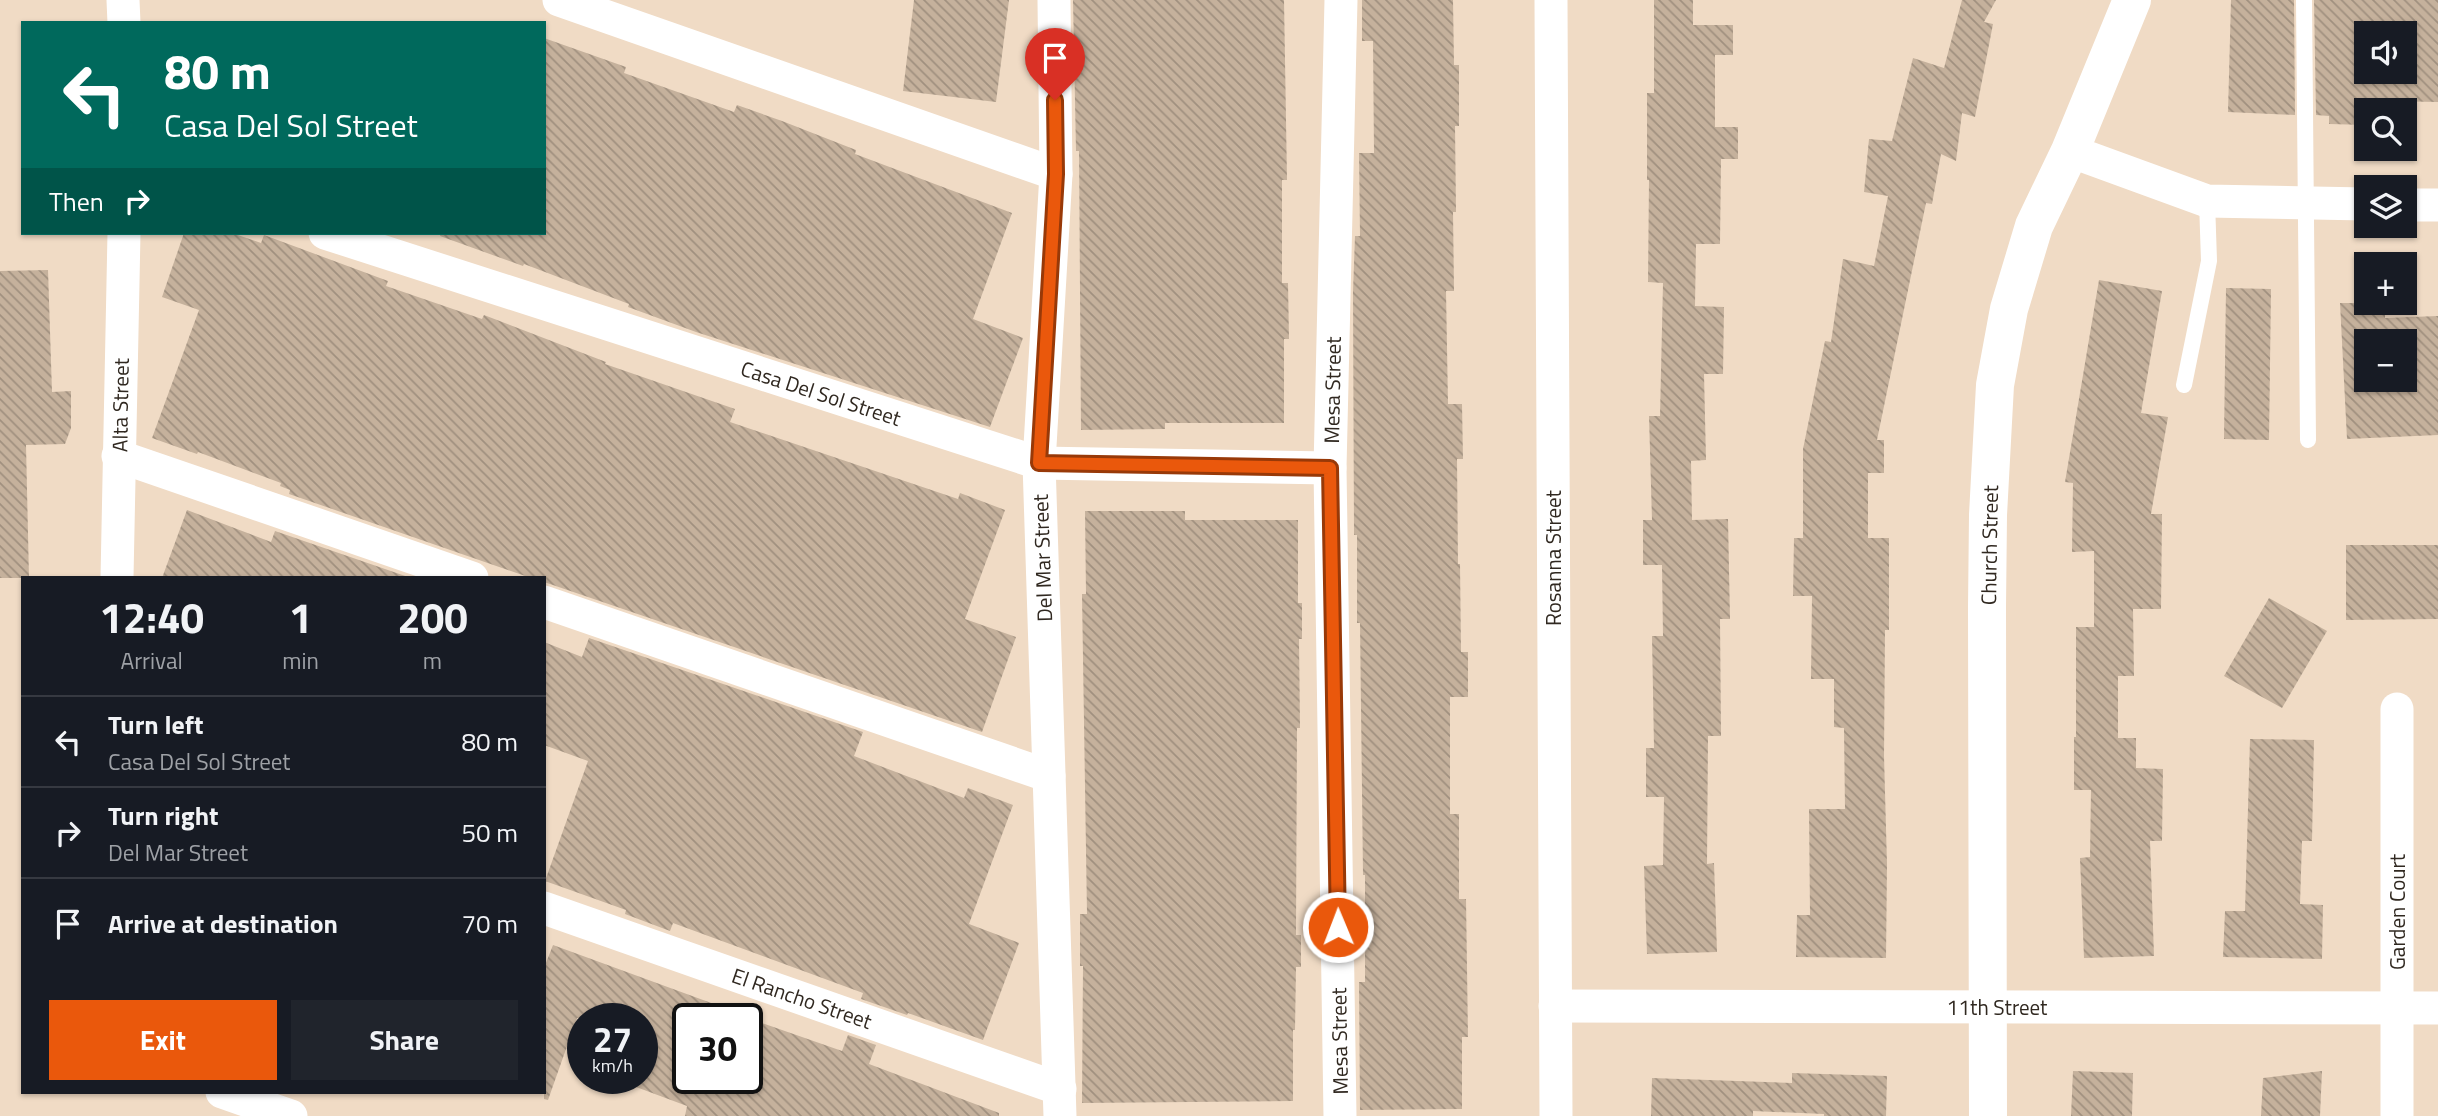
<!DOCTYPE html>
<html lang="en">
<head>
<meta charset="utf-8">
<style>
  body { margin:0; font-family:"Titillium Web",sans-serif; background:#20242c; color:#f1f3f6; height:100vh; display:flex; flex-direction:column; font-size:26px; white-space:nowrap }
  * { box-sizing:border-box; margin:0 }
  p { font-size:23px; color:#9ea1a6 }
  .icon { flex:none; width:38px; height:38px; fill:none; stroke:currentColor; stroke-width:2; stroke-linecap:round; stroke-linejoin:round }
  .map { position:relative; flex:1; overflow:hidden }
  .panel { position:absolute; left:21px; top:576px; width:525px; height:518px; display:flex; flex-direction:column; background:#171b24; border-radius:0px; box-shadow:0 2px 5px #0004 }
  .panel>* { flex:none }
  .banner { position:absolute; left:21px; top:21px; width:525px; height:214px; border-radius:0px; box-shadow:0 2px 5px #0004; background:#00695c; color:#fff; overflow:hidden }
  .buttons { position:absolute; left:2354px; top:21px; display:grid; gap:14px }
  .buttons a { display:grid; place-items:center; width:63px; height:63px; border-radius:0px; background:#171b24; box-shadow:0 2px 5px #0004; font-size:35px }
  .speed { position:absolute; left:567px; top:1003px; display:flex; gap:14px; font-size:35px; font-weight:700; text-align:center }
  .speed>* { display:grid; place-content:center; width:91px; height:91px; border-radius:50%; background:#171b24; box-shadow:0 2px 5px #0004; line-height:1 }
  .speed small { font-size:18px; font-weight:400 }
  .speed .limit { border:4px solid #111; border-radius:10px; background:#fff; color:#111 }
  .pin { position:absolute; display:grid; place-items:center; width:60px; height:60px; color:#fff; margin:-72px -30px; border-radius:50% 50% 50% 0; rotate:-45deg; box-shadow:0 0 7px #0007 }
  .pin .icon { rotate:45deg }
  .me { position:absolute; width:77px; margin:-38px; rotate:359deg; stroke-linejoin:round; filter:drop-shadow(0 0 5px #0008) }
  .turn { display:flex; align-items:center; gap:24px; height:147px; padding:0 28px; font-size:32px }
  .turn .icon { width:91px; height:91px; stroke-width:2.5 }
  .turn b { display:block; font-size:49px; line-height:60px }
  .then { display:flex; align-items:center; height:66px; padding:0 28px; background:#0003; gap:14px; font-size:26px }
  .eta { display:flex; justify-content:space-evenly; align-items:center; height:119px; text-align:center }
  .eta b { font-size:42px; font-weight:700; line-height:49px }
  .button { display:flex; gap:14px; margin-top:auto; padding:14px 28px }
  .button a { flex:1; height:80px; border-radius:0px; background:#ea580c; color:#fff; font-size:28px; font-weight:700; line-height:80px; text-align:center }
  .button a+a { background:#20242c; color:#f1f3f6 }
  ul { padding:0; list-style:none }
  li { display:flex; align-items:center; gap:21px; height:91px; padding:0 28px; border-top:2px solid #363941 }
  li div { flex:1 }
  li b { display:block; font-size:26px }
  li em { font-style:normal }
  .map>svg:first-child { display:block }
</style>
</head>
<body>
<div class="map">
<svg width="2438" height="1116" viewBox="0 0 2438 1116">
  <defs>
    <pattern id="building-back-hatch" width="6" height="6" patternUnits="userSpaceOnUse" patternTransform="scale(1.75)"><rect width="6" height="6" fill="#c5b19c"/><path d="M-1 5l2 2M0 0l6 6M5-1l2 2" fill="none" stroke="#a0907f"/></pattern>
  </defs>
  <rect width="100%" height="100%" fill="#f0dbc5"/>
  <!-- building -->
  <g fill="url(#building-back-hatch)" fill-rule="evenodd">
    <polygon points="914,0 1009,0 996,102 903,91"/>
    <polygon points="1073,0 1284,0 1287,180 1282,180 1282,283 1288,283 1289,339 1284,339 1284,423 1165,423 1165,429 1081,430 1079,151 1076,151"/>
    <polygon points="1362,0 1453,0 1454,65 1459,65 1459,126 1455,126 1456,212 1453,212 1454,291 1446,291 1448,404 1462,404 1463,459 1457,459 1458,564 1460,564 1461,652 1468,652 1468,697 1450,697 1450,814 1459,814 1459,899 1466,899 1468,1037 1462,1037 1462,1109 1360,1110 1359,982 1365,982 1365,875 1363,875 1360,623 1357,623 1357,535 1354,535 1353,292 1355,236 1360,236 1359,153 1374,153 1373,41 1362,41"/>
    <polygon points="1654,0 1693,0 1693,25 1733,25 1733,55 1715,55 1715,127 1738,127 1738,159 1721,159 1720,244 1696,244 1695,306 1724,307 1723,374 1704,374 1706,460 1691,461 1692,520 1728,519 1730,619 1720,619 1721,736 1708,736 1707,864 1714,863 1717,952 1647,954 1644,866 1663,865 1664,797 1646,797 1646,748 1654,748 1652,636 1663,636 1662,565 1643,565 1643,520 1652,520 1649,416 1660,416 1663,283 1648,282 1649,180 1647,180 1647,93 1654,93"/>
    <polygon points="1962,0 1996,0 1984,22 1993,24 1975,117 1962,113 1956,161 1941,154 1932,204 1926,203 1877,440 1884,440 1884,473 1868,473 1868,538 1889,538 1889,630 1885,630 1884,756 1887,864 1886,958 1796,957 1797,915 1810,915 1809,809 1845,809 1844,728 1834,727 1834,679 1811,679 1812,596 1793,596 1794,538 1803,538 1803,449 1825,341 1831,342 1843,259 1874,266 1888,196 1864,192 1869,139 1892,141 1913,58 1944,68"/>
    <polygon points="2231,0 2294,0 2295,115 2228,112"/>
    <path d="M2314,0H2438V102L2384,101V110H2366V125L2329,124V116L2316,115ZM2366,33H2404V72H2366Z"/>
    <polygon points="544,38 626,67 624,73 734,112 737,105 782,121 856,150 855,154 1012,213 973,319 1023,338 990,427 696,332 628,307 629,304 524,264 523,266 440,236 441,233 544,233"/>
    <polygon points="184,233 232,233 261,243 264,235 388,281 386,286 482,319 484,315 606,362 605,364 735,409 730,422 958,499 960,493 1005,510 965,619 1016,637 982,732 547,583 544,582 544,578 531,578 289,494 290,490 280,486 281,483 198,452 197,454 152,438 199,310 162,297"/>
    <polygon points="48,270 52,392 71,391 71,428 65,444 26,445 29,578 0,578 0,271"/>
    <polygon points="2099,280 2162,291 2141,413 2168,417 2151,514 2162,514 2161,609 2133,609 2134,676 2118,676 2118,738 2136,738 2136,768 2163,769 2162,841 2150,841 2154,956 2084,958 2080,858 2090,857 2091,790 2074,790 2074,737 2076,737 2076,627 2094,627 2094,551 2072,552 2073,483 2065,482"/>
    <polygon points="2226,288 2271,289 2269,440 2224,439"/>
    <path d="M2340,303H2385V318L2438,316V435L2347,439ZM2366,341H2404V380H2366Z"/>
    <polygon points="187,510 271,542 275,531 411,578 162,578"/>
    <polygon points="1085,511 1185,511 1185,520 1298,520 1298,603 1302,603 1302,639 1299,639 1300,728 1297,728 1296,935 1301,935 1301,967 1296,967 1295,1030 1293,1030 1293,1101 1082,1103 1083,966 1080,966 1080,914 1087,914 1082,594 1086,594"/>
    <polygon points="2346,545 2438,545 2438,619 2346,620"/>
    <polygon points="2269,598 2327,631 2282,708 2224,676"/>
    <polygon points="589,638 863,732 854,756 964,798 968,788 1013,805 969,924 1019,943 983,1040 908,1013 907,1015 861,999 863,993 673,923 670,931 625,914 626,910 545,881 588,761 544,745 544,642 582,657"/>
    <polygon points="2250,739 2314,740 2312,841 2302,841 2300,904 2323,905 2322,959 2223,957 2225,911 2245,911"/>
    <polygon points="553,945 744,1015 744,1018 688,1018 688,1078 747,1078 747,1054 759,1022 842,1051 848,1035 876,1045 869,1064 999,1113 999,1116 685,1116 687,1106 620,1081 620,1078 642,1078 642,1018 577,1018 548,1100 544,1099 544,968"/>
    <polygon points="2073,1071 2133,1073 2132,1116 2071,1116"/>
    <polygon points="2322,1071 2320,1116 2261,1116 2263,1078"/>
    <polygon points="1792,1073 1887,1076 1886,1116 1824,1116 1824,1114 1753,1111 1753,1116 1651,1116 1652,1078 1792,1083"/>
  </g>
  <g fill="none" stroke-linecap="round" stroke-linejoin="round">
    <!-- lane -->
    <g stroke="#fff" stroke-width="16">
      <polyline points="2304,0 2308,440"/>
      <polyline points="2184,385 2209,261 2207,201"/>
    </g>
    <!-- street -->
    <g stroke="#fff" stroke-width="33">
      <polyline points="123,0 124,23"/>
      <polyline points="559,0 1056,174"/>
      <polyline points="1054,0 1056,174 1039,463 1060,1116"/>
      <polyline points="1551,0 1556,1116"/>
      <polyline points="2070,151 2207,201 2366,204"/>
      <polyline points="2404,205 2438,205"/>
      <polyline points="325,233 1039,463 1330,468"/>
      <polyline points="118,456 472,578"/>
      <polyline points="117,578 124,233"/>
      <polyline points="544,602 1049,776"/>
      <polyline points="544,908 1060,1089"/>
      <polyline points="1555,1006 2438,1008"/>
      <polyline points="222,1092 291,1116"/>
      <polyline points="1340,1116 1330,468 1341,0"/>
      <polyline points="2397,1116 2397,709"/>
    </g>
    <!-- secondary -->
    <polyline stroke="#fff" stroke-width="38" points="1988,1116 1987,607 1988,515 1995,385 2009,309 2034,226 2070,151 2132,0"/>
  </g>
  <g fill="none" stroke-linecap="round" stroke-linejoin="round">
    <!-- route casing -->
    <g stroke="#983908" stroke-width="18">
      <polyline id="route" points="1055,100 1056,174 1039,463 1330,468 1338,927"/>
    </g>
    <!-- route -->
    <use href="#route" stroke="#ea580c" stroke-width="12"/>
  </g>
  <g text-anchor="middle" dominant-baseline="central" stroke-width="7" stroke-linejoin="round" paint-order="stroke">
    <!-- street labels -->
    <g font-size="21" fill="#302820" stroke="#fff">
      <text transform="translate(1332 390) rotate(-89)">Mesa Street</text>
      <text transform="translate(821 393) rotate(18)">Casa Del Sol Street</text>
      <text transform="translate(120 405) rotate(-89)">Alta Street</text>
      <text transform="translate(1989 545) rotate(-89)">Church Street</text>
      <text transform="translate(1042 558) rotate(-92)">Del Mar Street</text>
      <text transform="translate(1553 558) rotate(-90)">Rosanna Street</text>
      <text transform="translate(2397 912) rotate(-90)">Garden Court</text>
      <text transform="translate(802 998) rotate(19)">El Rancho Street</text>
      <text x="1997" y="1007">11th Street</text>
      <text transform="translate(1339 1041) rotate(-91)">Mesa Street</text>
    </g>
  </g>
</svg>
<div class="buttons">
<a><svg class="icon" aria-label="sound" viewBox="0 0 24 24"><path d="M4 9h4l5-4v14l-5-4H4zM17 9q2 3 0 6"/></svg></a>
<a><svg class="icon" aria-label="search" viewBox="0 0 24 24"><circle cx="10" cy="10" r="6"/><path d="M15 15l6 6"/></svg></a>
<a><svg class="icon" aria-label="layers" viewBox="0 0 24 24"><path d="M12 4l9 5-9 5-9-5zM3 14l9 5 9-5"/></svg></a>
<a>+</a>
<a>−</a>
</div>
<div class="speed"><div>27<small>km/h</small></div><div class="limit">30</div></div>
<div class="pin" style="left:1055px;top:100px;background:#d93025"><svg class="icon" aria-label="arrive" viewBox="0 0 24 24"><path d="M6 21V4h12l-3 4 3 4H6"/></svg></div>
<svg class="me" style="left:1338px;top:927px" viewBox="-20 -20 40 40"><circle r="17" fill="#ea580c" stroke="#fff" stroke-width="3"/><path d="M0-11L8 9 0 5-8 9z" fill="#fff"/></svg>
<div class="banner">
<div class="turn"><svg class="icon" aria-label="left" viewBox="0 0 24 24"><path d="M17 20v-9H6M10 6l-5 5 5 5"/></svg><div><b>80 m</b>Casa Del Sol Street</div></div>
<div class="then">Then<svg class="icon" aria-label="right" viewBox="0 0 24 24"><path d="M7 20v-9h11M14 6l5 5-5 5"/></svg></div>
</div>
<section class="panel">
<div class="eta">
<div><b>12:40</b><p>Arrival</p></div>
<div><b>1</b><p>min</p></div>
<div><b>200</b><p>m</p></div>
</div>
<ul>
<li><svg class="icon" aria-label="left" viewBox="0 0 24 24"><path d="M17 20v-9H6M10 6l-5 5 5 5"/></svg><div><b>Turn left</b><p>Casa Del Sol Street</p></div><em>80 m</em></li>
<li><svg class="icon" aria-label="right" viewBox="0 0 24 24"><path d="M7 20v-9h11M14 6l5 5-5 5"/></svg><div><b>Turn right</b><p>Del Mar Street</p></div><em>50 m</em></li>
<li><svg class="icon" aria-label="arrive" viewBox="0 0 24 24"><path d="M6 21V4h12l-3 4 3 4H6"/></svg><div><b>Arrive at destination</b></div><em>70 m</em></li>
</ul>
<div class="button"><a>Exit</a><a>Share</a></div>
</section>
</div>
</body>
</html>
